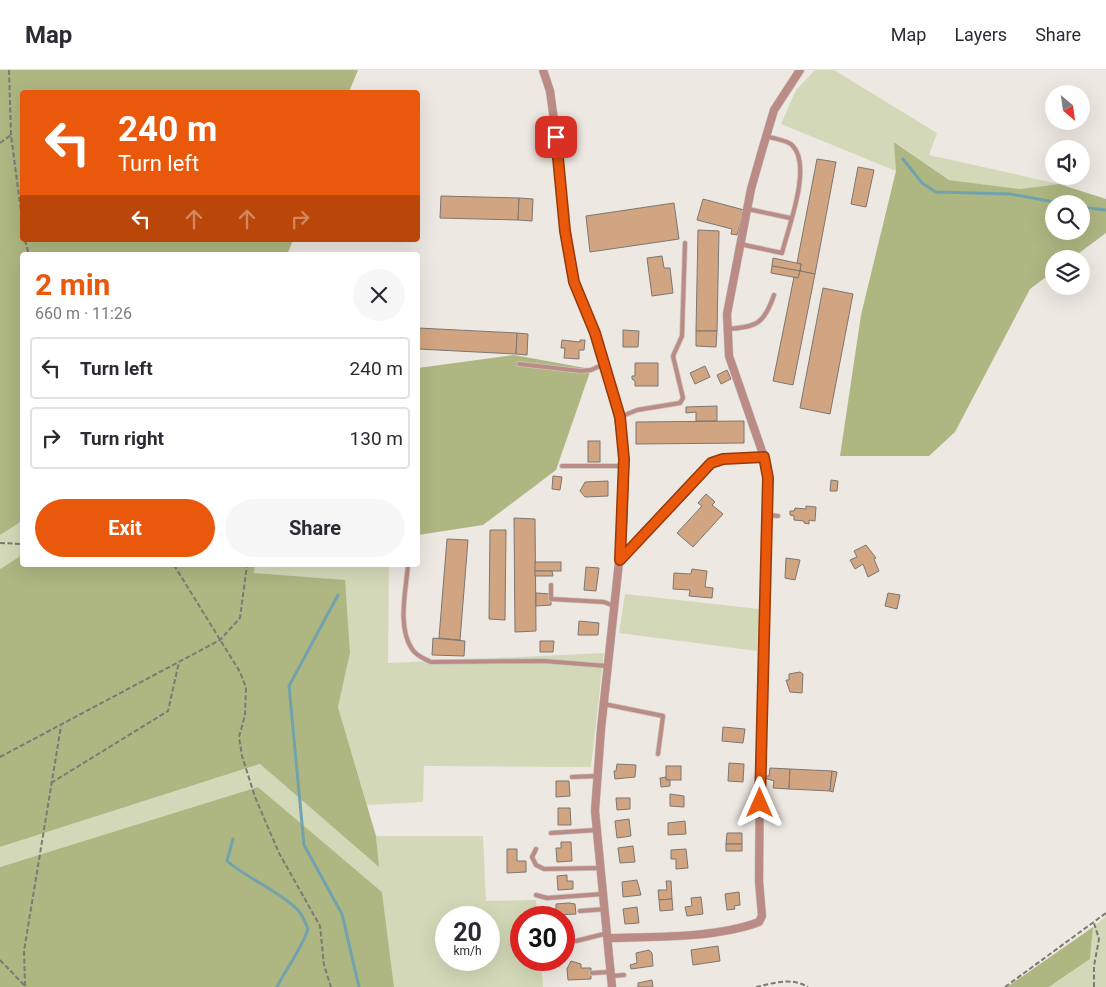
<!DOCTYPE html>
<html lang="en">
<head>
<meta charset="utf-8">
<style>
  body { margin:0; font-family:Roboto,sans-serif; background:#f7f7f7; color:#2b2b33; height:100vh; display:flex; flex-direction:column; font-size:19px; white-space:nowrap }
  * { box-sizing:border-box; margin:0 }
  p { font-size:16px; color:#7c7c81 }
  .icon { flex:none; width:28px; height:28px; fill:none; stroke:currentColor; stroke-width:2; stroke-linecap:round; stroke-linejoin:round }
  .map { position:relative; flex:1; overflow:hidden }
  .side { position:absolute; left:20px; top:182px; width:400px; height:315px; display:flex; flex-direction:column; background:#fff; border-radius:5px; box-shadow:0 5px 20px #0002 }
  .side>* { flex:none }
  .guide { position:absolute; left:20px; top:20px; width:400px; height:152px; border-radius:5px; box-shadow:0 5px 20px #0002; background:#ea580c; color:#fff; overflow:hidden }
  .needle { width:32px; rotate:151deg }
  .buttons { position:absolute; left:1045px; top:15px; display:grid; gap:10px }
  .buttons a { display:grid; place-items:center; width:45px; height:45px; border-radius:50%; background:#fff; box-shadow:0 5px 20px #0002; font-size:25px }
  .speed { position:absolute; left:435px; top:836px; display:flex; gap:10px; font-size:25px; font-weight:700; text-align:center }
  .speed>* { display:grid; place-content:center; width:65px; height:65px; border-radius:50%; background:#fff; box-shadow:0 5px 20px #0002; line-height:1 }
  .speed small { font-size:12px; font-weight:400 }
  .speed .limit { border:8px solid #d22; background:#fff; color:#111 }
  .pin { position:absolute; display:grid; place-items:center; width:42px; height:42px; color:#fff; margin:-21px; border-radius:10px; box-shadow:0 2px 8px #0006 }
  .me { position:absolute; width:55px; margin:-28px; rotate:0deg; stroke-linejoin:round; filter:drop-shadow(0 0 4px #0008) }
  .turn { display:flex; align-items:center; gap:18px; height:105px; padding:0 15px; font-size:22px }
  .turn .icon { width:65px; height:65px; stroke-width:2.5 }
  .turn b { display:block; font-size:35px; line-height:42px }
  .lanes { display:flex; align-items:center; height:48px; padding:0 15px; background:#0003; justify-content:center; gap:25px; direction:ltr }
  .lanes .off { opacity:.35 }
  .round { display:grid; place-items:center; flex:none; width:52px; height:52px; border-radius:26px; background:#f7f7f7 }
  .summary { display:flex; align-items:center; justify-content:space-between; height:85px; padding:0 15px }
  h1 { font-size:30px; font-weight:700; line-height:38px; color:#ea580c }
  .cta { display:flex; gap:10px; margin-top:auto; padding:10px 15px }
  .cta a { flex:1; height:58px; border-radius:30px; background:#ea580c; color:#fff; font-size:20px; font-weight:700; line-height:58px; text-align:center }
  .cta a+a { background:#f7f7f7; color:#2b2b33 }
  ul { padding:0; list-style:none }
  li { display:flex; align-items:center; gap:15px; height:62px; margin:0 10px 8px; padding:0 5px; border:2px solid #e1e1e2; border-radius:5px }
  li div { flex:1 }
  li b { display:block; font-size:19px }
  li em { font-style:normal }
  header { display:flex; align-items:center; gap:30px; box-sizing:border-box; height:70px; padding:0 25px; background:#fff; border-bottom:1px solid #e1e1e2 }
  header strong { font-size:24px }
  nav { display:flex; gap:28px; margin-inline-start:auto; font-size:18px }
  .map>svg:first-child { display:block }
</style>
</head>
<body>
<header>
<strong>Map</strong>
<nav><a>Map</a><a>Layers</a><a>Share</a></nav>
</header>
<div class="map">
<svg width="1106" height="917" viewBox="0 0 1106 917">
  <rect width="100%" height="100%" fill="#eee8e2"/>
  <!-- green -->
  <g fill="#d3d9b8" fill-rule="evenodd">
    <polygon points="815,0 834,0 937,63 929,85 1059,114 1020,119 949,110 895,72 896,101 781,54 796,20"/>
    <polygon points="22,451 22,485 0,499 0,465"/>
    <polygon points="255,495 389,495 388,593 604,583 591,697 424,696 423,732 367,735 338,637 350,583 254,503"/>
    <polygon points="625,524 759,539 757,581 619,563"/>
    <path d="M260,694L378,796L376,766H483L486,831L536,830L537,847L521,848V890H541L543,917H394L382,822L258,717L0,797V777ZM446,848H489V890H446Z"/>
    <polygon points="1106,846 1106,917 1049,917 1090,889 1093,857"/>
  </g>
  <!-- forest -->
  <g fill="#aeb782" fill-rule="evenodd">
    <polygon points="0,0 358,0 349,22 22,22 22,170 293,170 287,185 22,185 22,451 0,465"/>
    <path d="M894,72L949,110L1020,119L1059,114L1106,129V163L1071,189H1054V201L1030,219L955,362L929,386H840L861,245L896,101ZM1054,134H1081V161H1054Z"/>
    <polygon points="514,285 591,299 556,400 483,455 418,465 418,298"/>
    <polygon points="22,485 22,495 255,495 254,503 345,510 350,583 338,637 376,766 379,797 260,694 0,777 0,499"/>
    <polygon points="258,717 382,822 394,917 0,917 0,797"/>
    <polygon points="1093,857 1090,889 1049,917 1007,917"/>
  </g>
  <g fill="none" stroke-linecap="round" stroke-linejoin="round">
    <!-- stream -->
    <g stroke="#72a3ac" stroke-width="3">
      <polyline points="903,89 922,113 936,122 1010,124 1065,134"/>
      <polyline points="1081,137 1106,140"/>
      <polyline points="338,525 289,616 304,775 342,844 359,917"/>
      <path d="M233,769L227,791C245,807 291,828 301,844C304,849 306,854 308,859C301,880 287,897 277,917"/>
    </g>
  </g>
  <!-- building -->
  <g fill="#d2a582" stroke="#7c7671">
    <polygon points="817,89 836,92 815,204 800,201 801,194 797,193"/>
    <polygon points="858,97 874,100 866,137 851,134"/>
    <polygon points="441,126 519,128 518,150 440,148"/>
    <polygon points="519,128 533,129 532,151 518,150"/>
    <polygon points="703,129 744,140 737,165 731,164 732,159 697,150"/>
    <polygon points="674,133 679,169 590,182 586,146"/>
    <polygon points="698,160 719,161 717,261 696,261"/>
    <polygon points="662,186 664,198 670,198 673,223 652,226 647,188"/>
    <polygon points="773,188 801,194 800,201 772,196"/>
    <polygon points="772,196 800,201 798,208 771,203"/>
    <polygon points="800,201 815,204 793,315 773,311 794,207 798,208"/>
    <polygon points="823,218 853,224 830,344 800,338"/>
    <polygon points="418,258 517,263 516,284 418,279"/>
    <polygon points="623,260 639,261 638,277 623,277"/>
    <polygon points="696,261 717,261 716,277 696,276"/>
    <polygon points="517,263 528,264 527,285 516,284"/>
    <polygon points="562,270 580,272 580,270 585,270 584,280 579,280 579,289 564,288 565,278 561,278"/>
    <polygon points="635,293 658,293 658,316 635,316 635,311 632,309 632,306 635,306"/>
    <polygon points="705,296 710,307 695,314 690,303"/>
    <polygon points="727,300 731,309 721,314 717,305"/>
    <polygon points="717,336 717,351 696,351 696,342 686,343 686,337"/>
    <polygon points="744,351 744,373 636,374 636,352"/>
    <rect x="588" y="371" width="12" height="21"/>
    <polygon points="553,406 562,407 560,420 552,419"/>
    <polygon points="831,410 838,411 837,421 830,421"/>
    <polygon points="608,411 608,426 585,427 580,421 585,412"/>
    <polygon points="706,424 715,432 712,435 723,444 693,477 677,463 702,436 698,433"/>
    <polygon points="806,436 816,437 815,451 809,450 809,454 804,453 804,451 794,450 794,446 790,445 790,441 794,441 795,438 806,439"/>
    <polygon points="514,448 535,449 536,561 515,562"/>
    <polygon points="490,460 506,460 505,550 489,549"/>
    <polygon points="447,469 468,470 460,570 439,568"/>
    <polygon points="866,475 876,488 874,489 879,501 868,507 863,494 855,499 850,490 857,487 854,481"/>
    <polygon points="786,488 800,490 795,510 785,508"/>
    <rect x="535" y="492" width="26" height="9"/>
    <polygon points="586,497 599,498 596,521 584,520"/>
    <polygon points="692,499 707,501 705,517 713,518 712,528 689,526 690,520 673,519 674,503 691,504"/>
    <polygon points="535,501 552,501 553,506 535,506"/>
    <polygon points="536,523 551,524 551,535 536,536"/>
    <polygon points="888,523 900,525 897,539 885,536"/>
    <polygon points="579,551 599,553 598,565 578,565"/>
    <polygon points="433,568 465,571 464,586 432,585"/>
    <polygon points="540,571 554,571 553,582 540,582"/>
    <polygon points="800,602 803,604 802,623 790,622 786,610 789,610 789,604"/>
    <polygon points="723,657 745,659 743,673 722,671"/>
    <polygon points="729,693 744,694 743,712 728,711"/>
    <polygon points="617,694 636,695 635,707 615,709 614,701 616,701"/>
    <rect x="666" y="696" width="15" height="14"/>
    <polygon points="770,698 790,699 789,719 773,718 774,711 765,708 766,706 769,706"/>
    <polygon points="790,699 832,701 830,721 789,719"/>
    <polygon points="832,701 837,702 833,722 830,721"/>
    <polygon points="666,707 666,710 670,710 670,716 661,717 660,708"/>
    <polygon points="556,711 569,711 570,726 556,727"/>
    <polygon points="670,724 684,726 684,737 670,736"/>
    <polygon points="616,728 630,728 630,739 617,740"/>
    <polygon points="558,738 570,738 571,755 558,755"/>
    <polygon points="629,749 631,766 617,768 615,751"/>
    <polygon points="685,751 686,764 668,765 668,753"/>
    <polygon points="727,763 742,763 742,774 726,774"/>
    <polygon points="561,772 571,772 572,791 557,792 556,778 561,778"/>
    <rect x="726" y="774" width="16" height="7"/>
    <polygon points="633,776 635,792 620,793 618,778"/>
    <polygon points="507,779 517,779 517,791 526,791 526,802 507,803"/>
    <polygon points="686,779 688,798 676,799 676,789 671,789 671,780"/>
    <polygon points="567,805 567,811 573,811 573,819 558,820 557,806"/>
    <polygon points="637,810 641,825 623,827 622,812"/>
    <polygon points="666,811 671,811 672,829 659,830 658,820 667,820"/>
    <polygon points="739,822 740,835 734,836 735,839 727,840 725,824"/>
    <polygon points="701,827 703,844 687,846 685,837 692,836 691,828"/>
    <polygon points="672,829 673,840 660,841 659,830"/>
    <polygon points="569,833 575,834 576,844 556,845 556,834"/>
    <polygon points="637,837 639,853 625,854 623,839"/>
    <polygon points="564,861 567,861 567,864 574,864 575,873 564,874"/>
    <polygon points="718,876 720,891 693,895 691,880"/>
    <polygon points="649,880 652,883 653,896 631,899 630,895 637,893 636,883"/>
    <polygon points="571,891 581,894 581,898 591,898 591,909 568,910 567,899"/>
    <polygon points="652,910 653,917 638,917 638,913"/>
  </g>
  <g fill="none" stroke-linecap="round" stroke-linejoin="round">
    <!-- lane casing -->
    <g stroke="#c8c3be" stroke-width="5.5">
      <g id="lane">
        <polyline points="748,139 790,148"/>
        <path d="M740,174L782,183C788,158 813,95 792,75C787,70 774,69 766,66"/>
        <path d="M727,259C757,257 764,254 774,225"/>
        <polyline points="519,294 581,301 591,300 604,294"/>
        <polyline points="620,347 637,340 680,333 683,328 673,286 682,266 685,173"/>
        <polyline points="562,396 624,396"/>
        <polyline points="768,445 778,446"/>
        <polyline points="621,488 711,393 723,389 764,387"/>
        <path d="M408,495C406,520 397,557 412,579C416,586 425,589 431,592L544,591L607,596"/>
        <polyline points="551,515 551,529 604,532 614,536"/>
        <polyline points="604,634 663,646 658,684"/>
        <polyline points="572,707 597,706"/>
        <polyline points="551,763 596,760"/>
        <polyline points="536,779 532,787 536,795 544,799 600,798"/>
        <polyline points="536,825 547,828 603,824"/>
        <polyline points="580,841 606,839"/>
        <polyline points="576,871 608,863"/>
        <polyline points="592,903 610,902"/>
        <polyline points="611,906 624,905"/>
      </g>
    </g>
    <!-- street casing -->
    <g stroke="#c8c3be" stroke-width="9">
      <g id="street">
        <polyline points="543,0 550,21 554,50 565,161 574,212 595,263 614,324 625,389 623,455 601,659 595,741 612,917"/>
        <path d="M608,868C653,867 717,868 759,852L762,846L759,811L760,696L768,408L764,387L729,286L727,244L751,119L763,77L774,40L800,0"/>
      </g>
    </g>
    <!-- path -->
    <g stroke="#7c7975" stroke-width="2" stroke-dasharray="5 2.5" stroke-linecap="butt">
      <polyline points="9,0 11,65 22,149"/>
      <polyline points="0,73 11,65"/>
      <polyline points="25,170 29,185"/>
      <polyline points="0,473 22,474"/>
      <polyline points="174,495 240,602 246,618 245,645 239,667 242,686 255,727 279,783 320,856 324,895 331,917"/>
      <polyline points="0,687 220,570 240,548 247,495"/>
      <polyline points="51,713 168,641 179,592"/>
      <polyline points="0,890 26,917"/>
      <polyline points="25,916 24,881 61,656"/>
      <path d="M756,917C774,913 791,907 808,917"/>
      <polyline points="1005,917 1106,843"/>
      <polyline points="1094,917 1094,896 1099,869 1094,853"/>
    </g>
    <!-- lane -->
    <use href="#lane" stroke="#bb8b85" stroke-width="4"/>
    <!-- street -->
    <use href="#street" stroke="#bb8b85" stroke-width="8"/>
  </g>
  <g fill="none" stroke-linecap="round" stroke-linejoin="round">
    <!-- route casing -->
    <g stroke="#983908" stroke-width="12">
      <polyline id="route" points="556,67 565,161 574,212 595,263 620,347 624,389 620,490 711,393 723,389 764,387 768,408 760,733"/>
    </g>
    <!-- route -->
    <use href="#route" stroke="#ea580c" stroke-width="9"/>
  </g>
</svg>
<div class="buttons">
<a><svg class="needle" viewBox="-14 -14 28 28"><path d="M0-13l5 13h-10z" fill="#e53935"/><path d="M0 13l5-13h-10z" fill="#7c7c81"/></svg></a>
<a><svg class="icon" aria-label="sound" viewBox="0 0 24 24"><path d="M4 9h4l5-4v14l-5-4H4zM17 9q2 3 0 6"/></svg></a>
<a><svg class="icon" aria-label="search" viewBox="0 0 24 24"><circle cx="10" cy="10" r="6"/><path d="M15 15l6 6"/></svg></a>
<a><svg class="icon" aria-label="layers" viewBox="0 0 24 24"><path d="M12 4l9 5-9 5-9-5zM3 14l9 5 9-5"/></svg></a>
</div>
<div class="speed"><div>20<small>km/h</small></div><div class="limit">30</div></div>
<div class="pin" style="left:556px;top:67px;background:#d93025"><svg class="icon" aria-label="arrive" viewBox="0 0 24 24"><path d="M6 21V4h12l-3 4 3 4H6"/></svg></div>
<svg class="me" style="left:760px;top:733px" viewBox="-20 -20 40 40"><path d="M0-17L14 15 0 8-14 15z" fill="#ea580c" stroke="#fff" stroke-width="4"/></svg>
<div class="guide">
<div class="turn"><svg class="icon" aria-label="left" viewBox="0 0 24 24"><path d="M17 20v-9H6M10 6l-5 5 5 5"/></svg><div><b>240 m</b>Turn left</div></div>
<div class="lanes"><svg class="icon" aria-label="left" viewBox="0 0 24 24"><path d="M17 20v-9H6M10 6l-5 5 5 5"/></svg><svg class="icon off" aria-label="ahead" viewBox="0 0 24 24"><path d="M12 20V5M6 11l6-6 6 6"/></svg><svg class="icon off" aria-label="ahead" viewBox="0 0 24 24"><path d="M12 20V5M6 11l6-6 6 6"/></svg><svg class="icon off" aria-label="right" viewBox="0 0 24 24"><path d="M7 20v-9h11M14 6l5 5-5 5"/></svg></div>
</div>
<section class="side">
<div class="summary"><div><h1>2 min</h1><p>660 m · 11:26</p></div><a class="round"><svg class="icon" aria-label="close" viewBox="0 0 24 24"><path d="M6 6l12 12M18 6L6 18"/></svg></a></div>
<ul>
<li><svg class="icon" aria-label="left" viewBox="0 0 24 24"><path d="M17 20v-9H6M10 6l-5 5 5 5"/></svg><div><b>Turn left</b></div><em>240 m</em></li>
<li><svg class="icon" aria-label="right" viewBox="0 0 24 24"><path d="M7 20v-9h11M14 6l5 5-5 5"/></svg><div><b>Turn right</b></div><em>130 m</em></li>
</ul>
<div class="cta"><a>Exit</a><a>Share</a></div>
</section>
</div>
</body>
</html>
